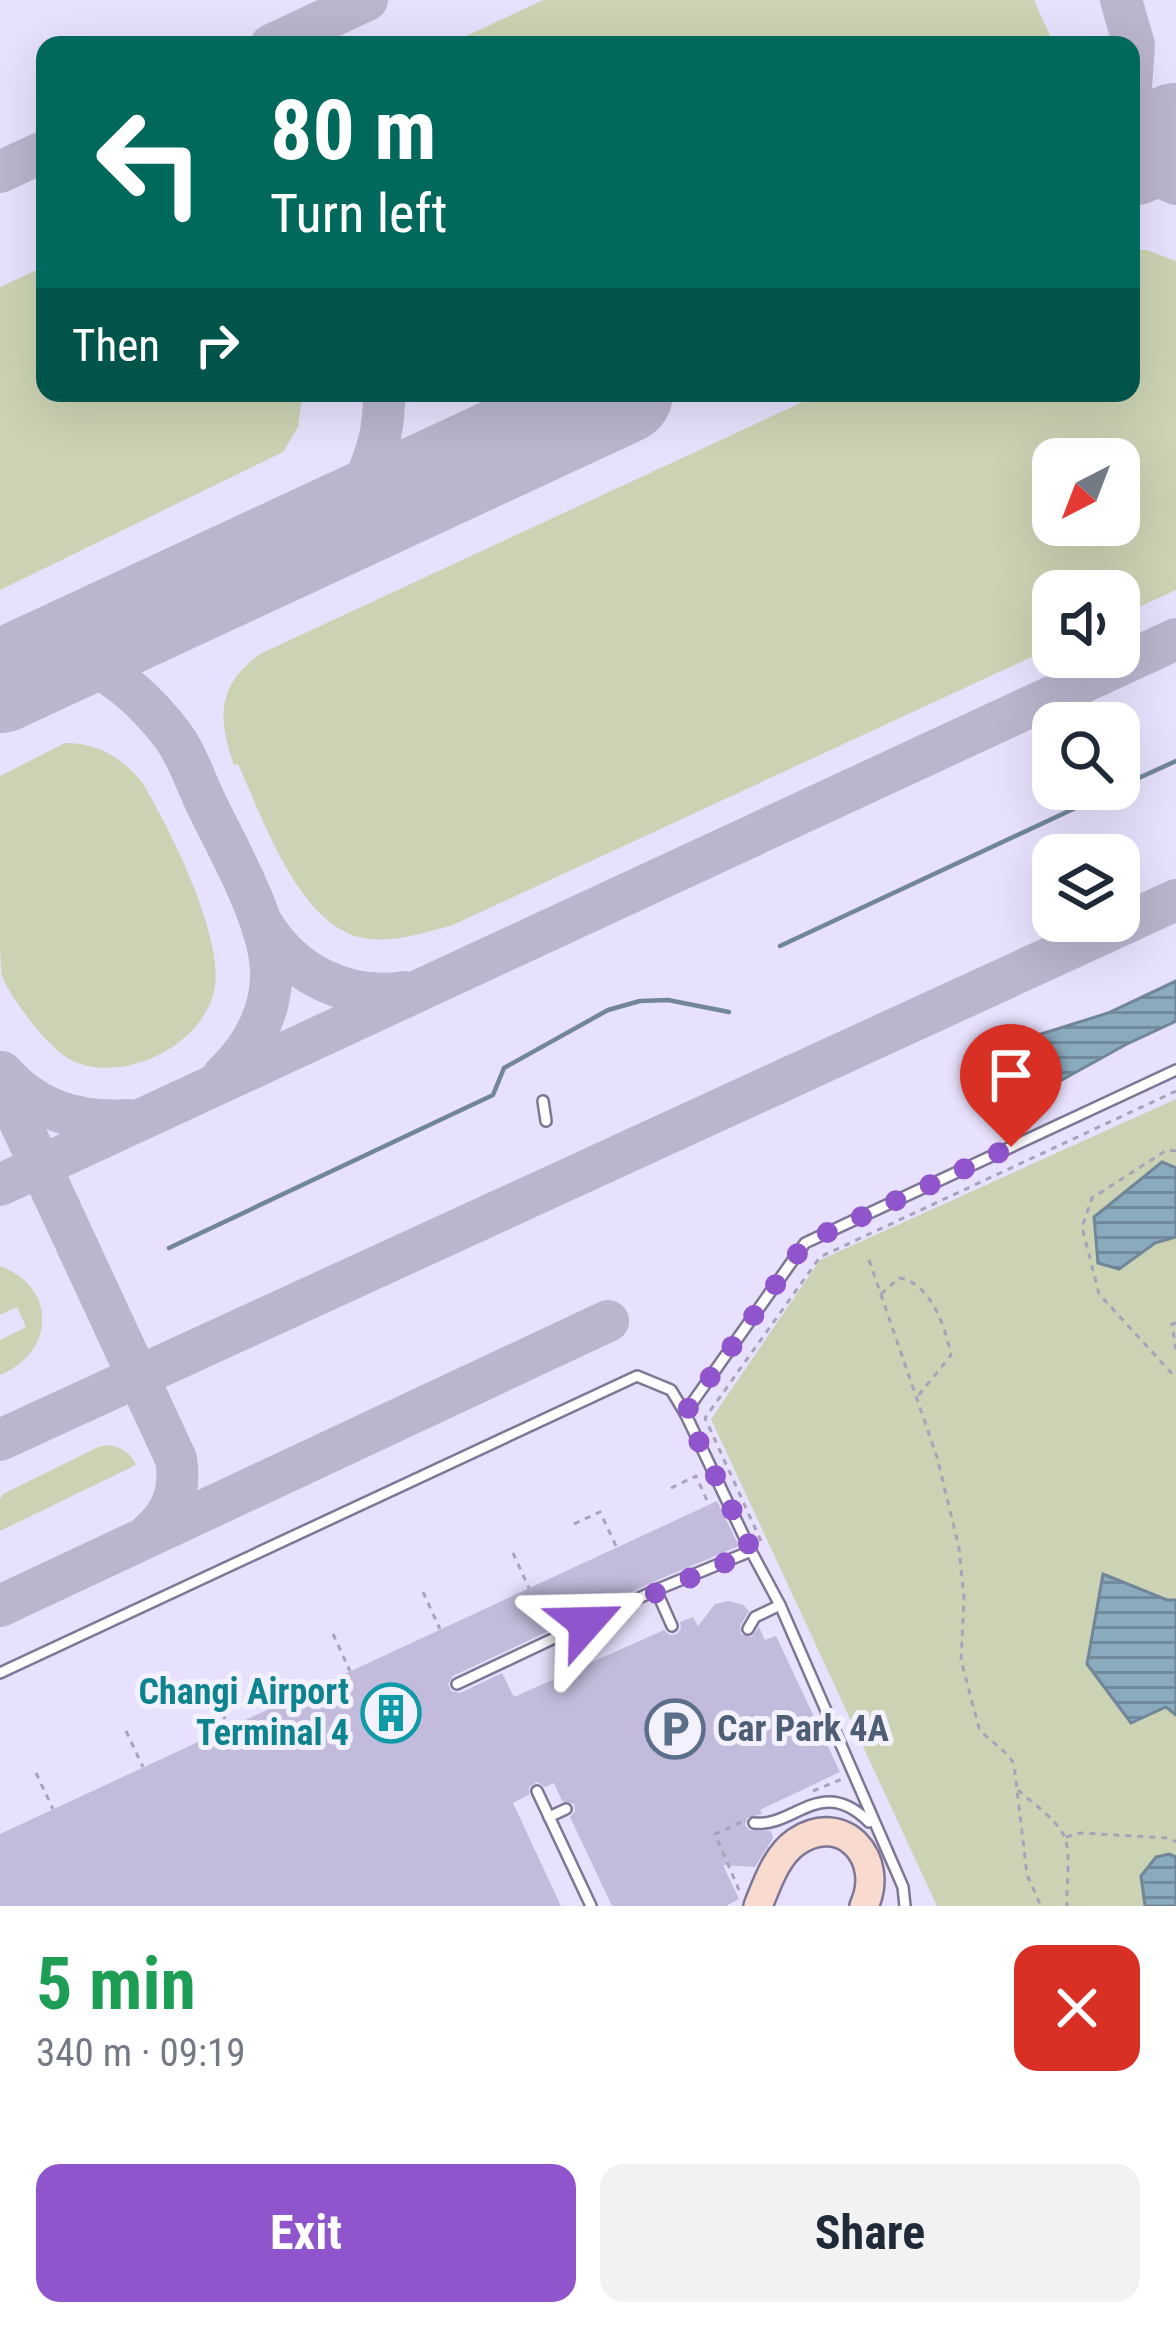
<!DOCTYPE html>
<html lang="en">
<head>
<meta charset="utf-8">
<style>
  body { margin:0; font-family:"Roboto Condensed",sans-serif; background:#f2f2f3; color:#1f2937; height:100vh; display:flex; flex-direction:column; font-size:45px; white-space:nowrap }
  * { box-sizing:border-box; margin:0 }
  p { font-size:39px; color:#747a83 }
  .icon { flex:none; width:66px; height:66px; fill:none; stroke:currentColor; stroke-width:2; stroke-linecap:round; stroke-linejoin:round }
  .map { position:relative; height:1906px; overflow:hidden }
  .sheet { display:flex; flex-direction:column; background:#fff; flex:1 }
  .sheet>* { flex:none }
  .guide { position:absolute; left:36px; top:36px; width:1104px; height:366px; border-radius:24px; box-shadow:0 12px 48px #0002; background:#00695c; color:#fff; overflow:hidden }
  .needle { width:78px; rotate:222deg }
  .tools { position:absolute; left:1032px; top:438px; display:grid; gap:24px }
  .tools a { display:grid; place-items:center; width:108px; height:108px; border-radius:24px; background:#fff; box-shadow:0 12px 48px #0002; font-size:60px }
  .pin { position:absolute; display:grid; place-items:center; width:102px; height:102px; color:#fff; margin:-123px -51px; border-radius:50% 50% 50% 0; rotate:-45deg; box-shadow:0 0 12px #0007 }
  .pin .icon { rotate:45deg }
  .me { position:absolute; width:132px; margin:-66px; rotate:65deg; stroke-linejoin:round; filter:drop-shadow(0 0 9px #0008) }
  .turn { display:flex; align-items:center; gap:42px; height:252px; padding:0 36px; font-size:54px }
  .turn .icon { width:156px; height:156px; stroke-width:2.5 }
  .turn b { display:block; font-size:84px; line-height:102px }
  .then { display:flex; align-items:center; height:114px; padding:0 36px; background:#0003; gap:24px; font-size:45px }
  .round { display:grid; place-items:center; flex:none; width:126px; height:126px; border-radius:24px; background:#f2f2f3 }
  .overview { display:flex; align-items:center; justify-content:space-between; height:204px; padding:0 36px }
  h1 { font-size:72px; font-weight:700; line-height:90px; color:#1e9e55 }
  .button { display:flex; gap:24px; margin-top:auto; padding:24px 36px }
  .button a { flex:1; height:138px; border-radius:24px; background:#9055cc; color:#fff; font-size:48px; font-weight:700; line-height:138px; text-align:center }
  .button a+a { background:#f2f2f3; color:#1f2937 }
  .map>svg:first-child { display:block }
</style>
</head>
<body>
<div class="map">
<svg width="1176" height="1906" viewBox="0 0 1176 1906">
  <defs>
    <pattern id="water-rules" width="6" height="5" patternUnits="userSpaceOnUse" patternTransform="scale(3)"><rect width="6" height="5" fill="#8aaabe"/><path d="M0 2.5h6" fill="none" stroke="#728b9c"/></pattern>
  </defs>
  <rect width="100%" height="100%" fill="#e8e1fd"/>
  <!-- green -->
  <g fill="#ccd3b4" fill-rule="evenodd">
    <polygon points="543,0 1034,0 1054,45 447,45"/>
    <path d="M1131,250H1147L1176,261V590L1119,616V591H1053V647L453,925C426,932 398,942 369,939C301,932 263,819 238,764L234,765C217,717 217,684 262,653L822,393H1131ZM1119,459V525H1053V459Z"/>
    <polygon points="45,266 45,393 303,393 298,427 283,452 0,590 0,287"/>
    <path d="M65,743C98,743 121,757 142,782C169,827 223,935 215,986C207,1044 123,1086 71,1060C50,1050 10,998 2,976C0,962 0,938 0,922C0,873 0,824 0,776Z"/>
    <polygon points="1176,1099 1176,1906 937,1906 711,1419 820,1260"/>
    <path d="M0,1266C58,1287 55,1353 0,1375V1340L26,1327L17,1307L0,1315Z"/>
    <path d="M109,1445C123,1448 129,1452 136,1465L0,1531V1499L3,1494L98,1447Z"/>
  </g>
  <!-- water -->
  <g fill="url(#water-rules)" stroke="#718799" stroke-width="3">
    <polygon points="1176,981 1176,1021 1125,1045 1060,1081 1038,1035 1108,1013"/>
    <polygon points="1162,1162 1176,1168 1176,1237 1155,1243 1119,1269 1098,1263 1094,1217"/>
    <polygon points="1103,1574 1167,1600 1176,1600 1176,1715 1166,1707 1131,1723 1087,1664"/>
    <polygon points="1169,1854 1176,1857 1176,1906 1145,1906 1141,1876 1156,1857"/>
  </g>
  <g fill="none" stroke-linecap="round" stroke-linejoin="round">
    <!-- stream -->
    <g stroke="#718799" stroke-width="4.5">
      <polyline points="1119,787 1176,761"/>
      <polyline points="780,946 1116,789"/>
      <polyline points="169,1248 493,1095 504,1068 608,1010 640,1001 668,1000 729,1012"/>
    </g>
    <!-- taxiway -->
    <g stroke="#bbb5cd" stroke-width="42">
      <polyline points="1121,0 1134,45 1131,87"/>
      <polyline points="271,45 367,0"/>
      <polyline points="1131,170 1143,170 1176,184"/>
      <polyline points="0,172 45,151"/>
      <path d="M333,528C366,487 385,447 384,393"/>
      <path d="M19,674C39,667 60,657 81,662C115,670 153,709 173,736C187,755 195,780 205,801C228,850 274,926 271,980C269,1018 250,1050 223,1076"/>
      <path d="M263,925C293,974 347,1001 404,992"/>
      <path d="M2,1072C36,1111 78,1123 128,1120"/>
      <path d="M0,1079L176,1459C181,1490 173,1513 149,1534"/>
      <polyline points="0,1185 1176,639"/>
      <polyline points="0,1440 1176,900"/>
      <polyline points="0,1606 608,1321"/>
    </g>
    <!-- runway -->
    <g stroke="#bbb5cd" stroke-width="102">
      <polyline points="1131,155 1176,134"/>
      <polyline points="0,682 622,393"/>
    </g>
  </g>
  <!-- building -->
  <polygon fill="#c3bbdb" points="717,1501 739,1546 653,1582 453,1676 448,1684 451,1691 460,1693 502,1673 514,1697 664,1630 670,1635 677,1634 681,1628 680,1622 693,1617 698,1626 715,1604 729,1601 743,1605 749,1611 740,1626 741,1634 751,1637 759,1627 765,1640 776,1636 840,1772 760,1810 762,1814 747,1818 745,1825 749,1830 771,1831 773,1838 755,1867 723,1865 739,1899 726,1906 612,1906 570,1817 575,1811 574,1804 562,1801 554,1783 545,1787 537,1782 529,1787 529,1795 513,1803 561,1906 0,1906 0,1834"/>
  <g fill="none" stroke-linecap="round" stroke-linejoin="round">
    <!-- service casing -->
    <g stroke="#7e7695" stroke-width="14">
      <g id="service">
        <polyline points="543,1101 546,1121"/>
        <polyline points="685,1413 805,1243 1176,1070"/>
        <polyline points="656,1590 672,1626"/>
        <polyline points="748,1629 755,1617 780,1605"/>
        <polyline points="0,1673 637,1376 671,1390 685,1413 751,1551"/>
        <polyline points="457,1684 656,1590 751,1551 780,1605 903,1887 905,1906"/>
        <polyline points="537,1791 591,1906"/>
        <polyline points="549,1817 566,1809"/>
        <path d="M754,1823C794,1828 821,1774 869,1822"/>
      </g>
    </g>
    <!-- secondary casing -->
    <g stroke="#7e7695" stroke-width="32">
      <path id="secondary" d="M758,1906C767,1884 776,1856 796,1842C843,1810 886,1859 864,1906"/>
    </g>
    <!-- path -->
    <g stroke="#a8a3ba" stroke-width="3" stroke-dasharray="6 6" stroke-linecap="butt">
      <polyline points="1176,1151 1167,1150 1092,1198 1082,1227 1099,1294 1176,1378"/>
      <path d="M869,1260L937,1457L959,1548L964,1598L961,1660L979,1728C989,1742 1005,1748 1014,1764L1027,1875L1041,1906"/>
      <path d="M881,1294L899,1278C930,1282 946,1328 951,1355L918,1396"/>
      <polyline points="1176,1323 1172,1324 1176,1350"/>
      <polyline points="761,1541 705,1418 820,1257 1176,1091"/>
      <path d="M1018,1790C1033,1804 1057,1819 1065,1838C1071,1855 1066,1887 1067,1906"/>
      <polyline points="813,1791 842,1779"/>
      <polyline points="1066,1837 1081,1833 1169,1838 1176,1842"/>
      <polyline points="739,1890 715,1834 743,1821"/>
    </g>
    <!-- service -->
    <use href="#service" stroke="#fff" stroke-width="9"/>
    <!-- secondary -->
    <use href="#secondary" stroke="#f8dbce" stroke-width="27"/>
    <!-- path-bridge -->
    <g stroke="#a8a3ba" stroke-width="3" stroke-dasharray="6 6" stroke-linecap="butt">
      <polyline points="671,1488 696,1476 709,1505"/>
      <polyline points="574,1524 600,1512 617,1548"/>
      <polyline points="513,1553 529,1588"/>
      <polyline points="423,1592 440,1629"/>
      <polyline points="333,1634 350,1671"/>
      <polyline points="212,1692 229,1727"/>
      <polyline points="126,1731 143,1767"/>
      <polyline points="36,1773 53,1809"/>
    </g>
  </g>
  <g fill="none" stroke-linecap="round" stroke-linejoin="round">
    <!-- route -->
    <polyline stroke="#9055cc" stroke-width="21" stroke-dasharray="0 37.8" points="586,1623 752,1551 685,1413 805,1243 1011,1147"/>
  </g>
  <!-- icons -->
  <defs>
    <g id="building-ring" transform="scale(3)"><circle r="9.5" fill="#f4f1ff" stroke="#0f9aa8" stroke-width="1.5"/><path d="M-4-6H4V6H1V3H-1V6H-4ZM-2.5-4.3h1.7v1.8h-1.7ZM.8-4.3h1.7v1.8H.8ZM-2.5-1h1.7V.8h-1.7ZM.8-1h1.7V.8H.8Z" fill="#0f9aa8"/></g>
    <g id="parking-ring" transform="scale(3)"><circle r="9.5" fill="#f4f1ff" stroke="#5c6f8a" stroke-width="1.5"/><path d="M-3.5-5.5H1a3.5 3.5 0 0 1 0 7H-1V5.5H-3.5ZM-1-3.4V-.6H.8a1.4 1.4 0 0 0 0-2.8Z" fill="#5c6f8a"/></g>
  </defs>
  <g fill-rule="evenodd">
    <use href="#building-ring" x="391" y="1713"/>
    <use href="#parking-ring" x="675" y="1729"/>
  </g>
  <g text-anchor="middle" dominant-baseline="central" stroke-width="10" stroke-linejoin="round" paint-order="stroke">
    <!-- culture labels -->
    <g font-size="36" font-weight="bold" fill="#0d838f" stroke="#f4f1ff" text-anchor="end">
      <text x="349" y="1692">Changi Airport<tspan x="349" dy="41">Terminal 4</tspan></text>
    </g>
    <!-- service labels -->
    <g font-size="36" font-weight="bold" fill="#4e5e75" stroke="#f4f1ff" text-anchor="start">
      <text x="717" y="1729">Car Park 4A</text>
    </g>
  </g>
</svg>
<div class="tools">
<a><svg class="needle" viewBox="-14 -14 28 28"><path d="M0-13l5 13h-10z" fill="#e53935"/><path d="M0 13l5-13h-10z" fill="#747a83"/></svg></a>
<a><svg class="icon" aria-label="sound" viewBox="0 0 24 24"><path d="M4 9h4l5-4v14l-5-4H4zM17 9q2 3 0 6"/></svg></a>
<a><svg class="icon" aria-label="search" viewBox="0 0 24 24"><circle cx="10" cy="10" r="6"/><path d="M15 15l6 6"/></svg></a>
<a><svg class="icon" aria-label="layers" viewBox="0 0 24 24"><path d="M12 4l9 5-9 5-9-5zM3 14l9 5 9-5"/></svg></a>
</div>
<div class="pin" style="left:1011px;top:1147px;background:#d93025"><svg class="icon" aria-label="arrive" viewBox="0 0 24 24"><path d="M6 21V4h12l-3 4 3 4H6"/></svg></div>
<svg class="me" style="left:586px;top:1623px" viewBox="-20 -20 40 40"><path d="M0-17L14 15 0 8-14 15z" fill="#9055cc" stroke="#fff" stroke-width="4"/></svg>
<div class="guide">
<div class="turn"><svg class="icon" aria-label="left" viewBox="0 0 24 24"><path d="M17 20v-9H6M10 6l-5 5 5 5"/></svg><div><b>80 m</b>Turn left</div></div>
<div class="then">Then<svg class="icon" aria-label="right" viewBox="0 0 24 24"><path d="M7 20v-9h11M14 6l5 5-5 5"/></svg></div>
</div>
</div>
<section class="sheet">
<div class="overview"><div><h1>5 min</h1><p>340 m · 09:19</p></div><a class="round" style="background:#d93025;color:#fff"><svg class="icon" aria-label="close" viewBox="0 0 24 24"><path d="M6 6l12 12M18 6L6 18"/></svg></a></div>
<div class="button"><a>Exit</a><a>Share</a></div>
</section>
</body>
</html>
